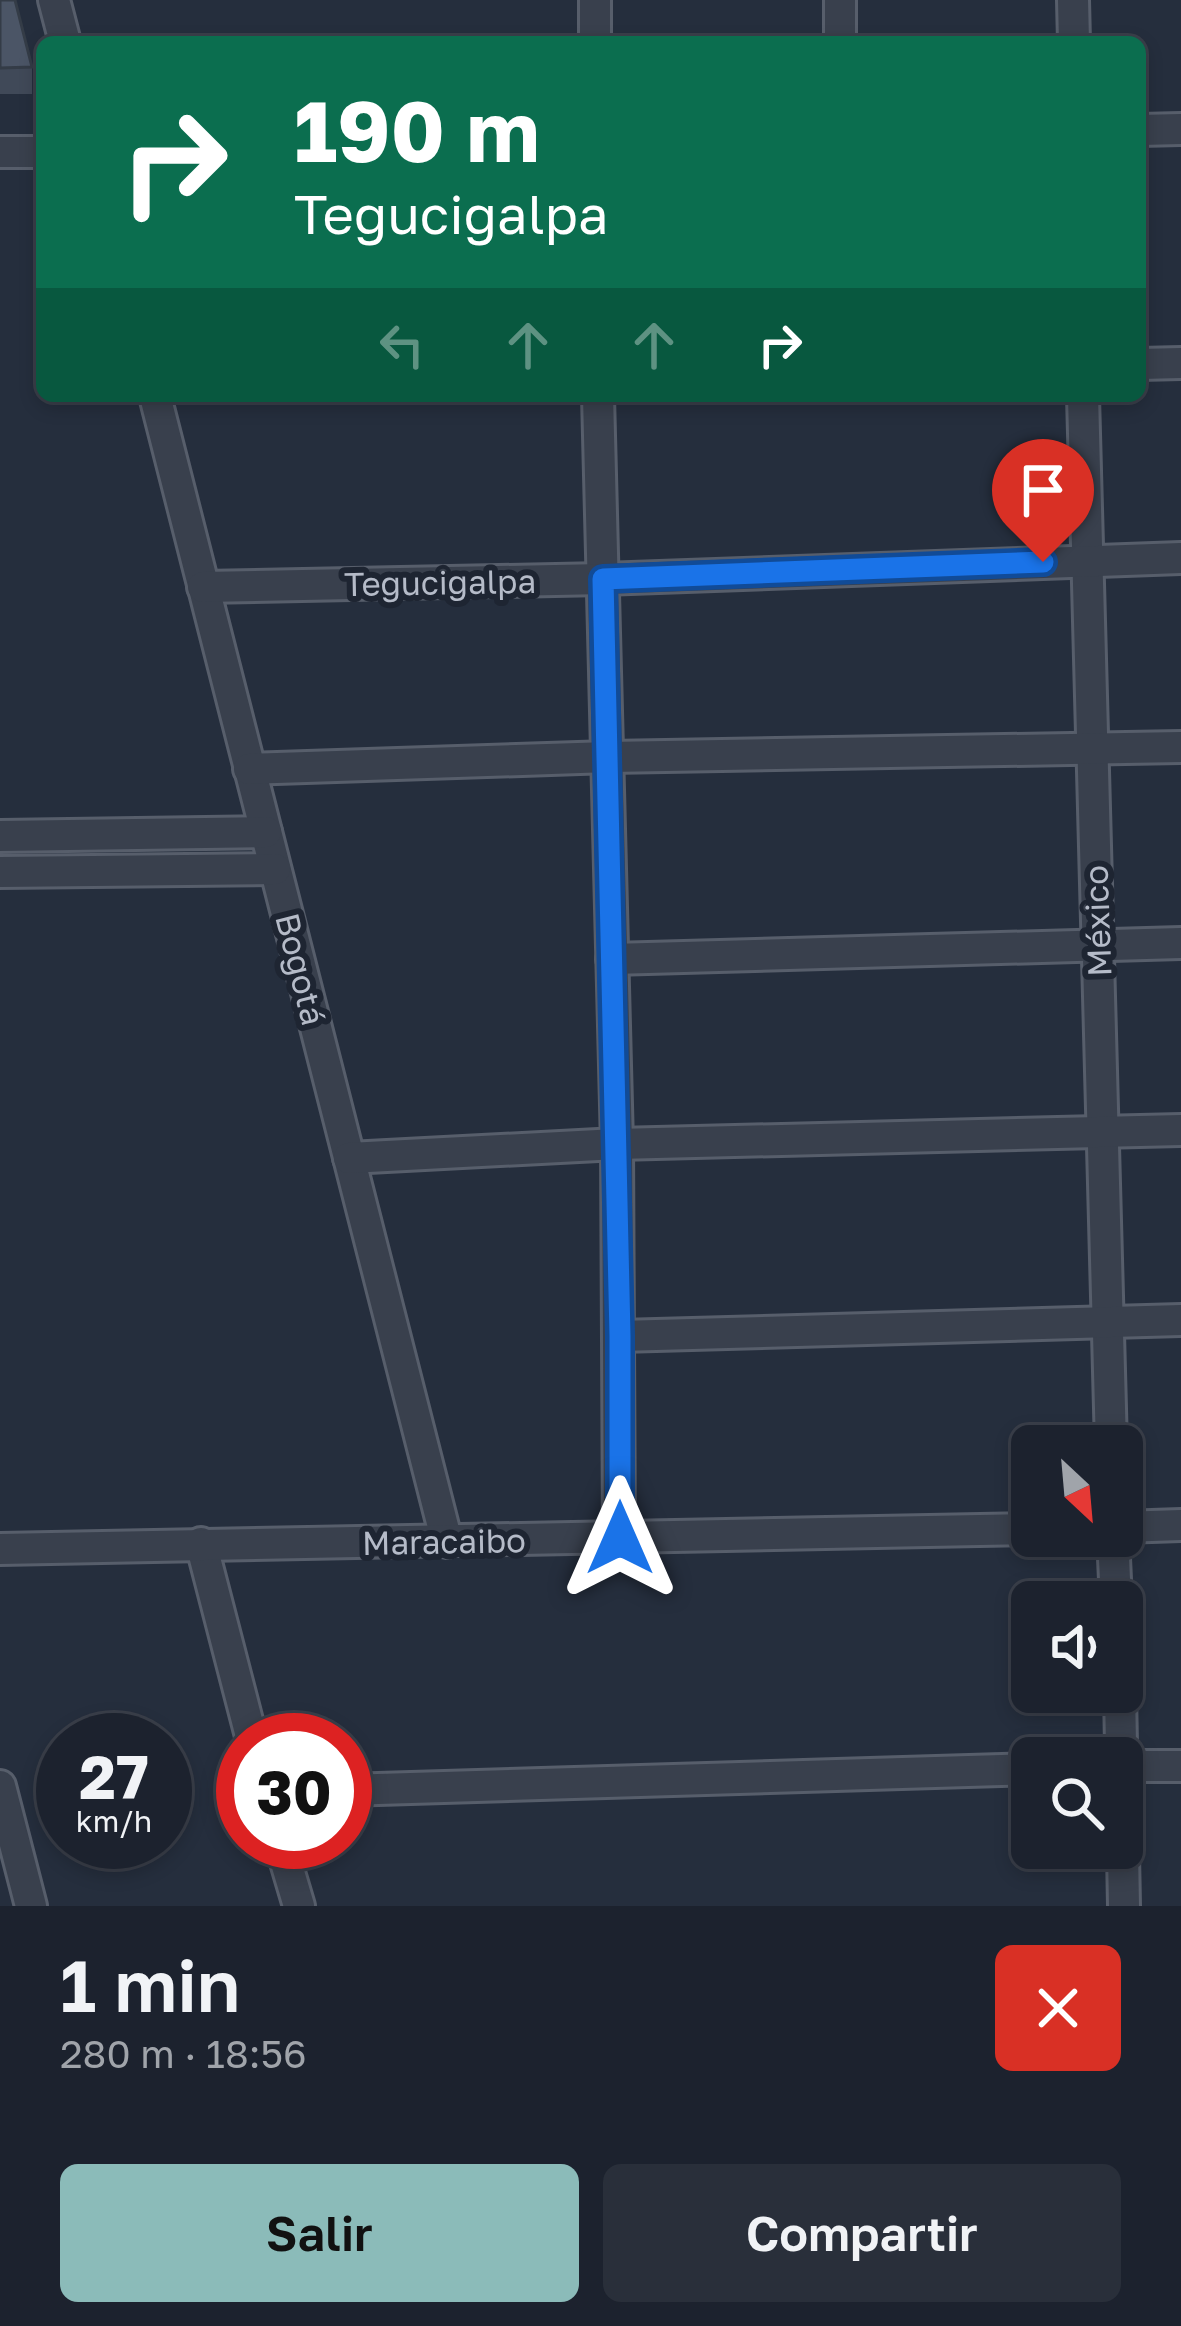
<!DOCTYPE html>
<html lang="es">
<head>
<meta charset="utf-8">
<style>
  body { margin:0; font-family:"Golos Text",sans-serif; background:#292f3a; color:#f1f3f6; height:100vh; display:flex; flex-direction:column; font-size:45px; white-space:nowrap }
  * { box-sizing:border-box; margin:0 }
  p { font-size:39px; color:#a0a4aa }
  .icon { flex:none; width:66px; height:66px; fill:none; stroke:currentColor; stroke-width:2; stroke-linecap:round; stroke-linejoin:round }
  .map { position:relative; height:1906px; overflow:hidden }
  .panel { display:flex; flex-direction:column; background:#1c222e; flex:1 }
  .panel>* { flex:none }
  .banner { position:absolute; left:36px; top:36px; width:1110px; height:366px; border-radius:18px; box-shadow:0 6px 18px #0003,0 0 0 3px #3a3f4a; background:#0b6e4f; color:#fff; overflow:hidden }
  .needle { width:78px; rotate:154deg }
  .tools { position:absolute; left:1011px; top:1425px; display:grid; gap:24px }
  .tools a { display:grid; place-items:center; width:132px; height:132px; border-radius:18px; background:#1c222e; box-shadow:0 6px 18px #0003,0 0 0 3px #3a3f4a; font-size:60px }
  .speed { position:absolute; left:36px; top:1713px; display:flex; gap:24px; font-size:60px; font-weight:700; text-align:center }
  .speed>* { display:grid; place-content:center; width:156px; height:156px; border-radius:50%; background:#1c222e; box-shadow:0 6px 18px #0003,0 0 0 3px #3a3f4a; line-height:1 }
  .speed small { font-size:30px; font-weight:400 }
  .speed .limit { border:18px solid #d22; background:#fff; color:#111 }
  .pin { position:absolute; display:grid; place-items:center; width:102px; height:102px; color:#fff; margin:-123px -51px; border-radius:50% 50% 50% 0; rotate:-45deg; box-shadow:0 0 12px #0007 }
  .pin .icon { rotate:45deg }
  .me { position:absolute; width:132px; margin:-66px; rotate:0deg; stroke-linejoin:round; filter:drop-shadow(0 0 9px #0008) }
  .turn { display:flex; align-items:center; gap:42px; height:252px; padding:0 60px; font-size:54px }
  .turn .icon { width:156px; height:156px; stroke-width:2.5 }
  .turn b { display:block; font-size:84px; line-height:102px }
  .lanes { display:flex; align-items:center; height:114px; padding:0 60px; background:#0003; justify-content:center; gap:60px; direction:ltr }
  .lanes .off { opacity:.35 }
  .round { display:grid; place-items:center; flex:none; width:126px; height:126px; border-radius:18px; background:#292f3a }
  .headline { display:flex; align-items:center; justify-content:space-between; height:204px; padding:0 60px }
  h1 { font-size:72px; font-weight:600; line-height:90px }
  .cta { display:flex; gap:24px; margin-top:auto; padding:24px 60px }
  .cta a { flex:1; height:138px; border-radius:18px; background:#8bbbb9; color:#111; font-size:48px; font-weight:600; line-height:138px; text-align:center }
  .cta a+a { background:#292f3a; color:#f1f3f6 }
  .map>svg:first-child { display:block }
</style>
</head>
<body>
<div class="map">
<svg width="1181" height="1906" viewBox="0 0 1181 1906">
  <rect width="100%" height="100%" fill="#252e3d"/>
  <g fill="none" stroke-linecap="round" stroke-linejoin="round">
    <!-- minor casing -->
    <g stroke="#575e6b" stroke-width="36">
      <g id="minor">
        <polyline points="54,0 65,42"/>
        <polyline points="595,0 595,42"/>
        <polyline points="840,0 840,42"/>
        <polyline points="1073,0 1074,42"/>
        <polyline points="1140,130 1181,129"/>
        <polyline points="0,152 42,152"/>
        <polyline points="1140,364 1181,363"/>
        <polyline points="155,396 447,1542"/>
        <polyline points="598,396 617,1144 619,1538"/>
        <polyline points="1083,396 1111,1446"/>
        <polyline points="203,587 603,579 1181,558"/>
        <polyline points="249,769 609,757 1181,747"/>
        <polyline points="0,836 266,832"/>
        <polyline points="0,872 275,869"/>
        <polyline points="612,959 1181,943"/>
        <polyline points="349,1158 617,1144 1181,1130"/>
        <polyline points="620,1336 1181,1320"/>
        <polyline points="1122,1527 1181,1525"/>
        <polyline points="1113,1536 1116,1602"/>
        <polyline points="201,1543 252,1740"/>
        <polyline points="0,1549 1032,1529"/>
        <polyline points="1120,1692 1124,1906"/>
        <polyline points="1122,1766 1181,1766"/>
        <polyline points="0,1786 31,1906"/>
        <polyline points="345,1790 1032,1769"/>
        <polyline points="280,1842 299,1906"/>
      </g>
    </g>
    <!-- minor -->
    <use href="#minor" stroke="#39404d" stroke-width="30"/>
  </g>
  <!-- wall -->
  <polygon fill="#404958" points="0,0 32,67 32,94 0,94"/>
  <!-- building -->
  <polygon fill="#4b5566" stroke="#343c47" stroke-width="3" points="0,0 15,0 32,67 0,68"/>
  <g fill="none" stroke-linecap="round" stroke-linejoin="round">
    <!-- route casing -->
    <g stroke="#114b97" stroke-width="30">
      <polyline id="route" points="620,1538 620,1336 603,579 1043,562"/>
    </g>
    <!-- route -->
    <use href="#route" stroke="#1a73e8" stroke-width="21"/>
  </g>
  <g text-anchor="middle" dominant-baseline="central" stroke-width="12" stroke-linejoin="round" paint-order="stroke">
    <!-- street labels -->
    <g font-size="33" fill="#b5bbc8" stroke="#1e2532">
      <text transform="translate(440 582) rotate(-1)">Tegucigalpa</text>
      <text transform="translate(1097 921) rotate(-92)">México</text>
      <text transform="translate(301 969) rotate(76)">Bogotá</text>
      <text transform="translate(444 1541) rotate(-1)">Maracaibo</text>
    </g>
  </g>
</svg>
<div class="tools">
<a><svg class="needle" viewBox="-14 -14 28 28"><path d="M0-13l5 13h-10z" fill="#e53935"/><path d="M0 13l5-13h-10z" fill="#a0a4aa"/></svg></a>
<a><svg class="icon" aria-label="sound" viewBox="0 0 24 24"><path d="M4 9h4l5-4v14l-5-4H4zM17 9q2 3 0 6"/></svg></a>
<a><svg class="icon" aria-label="search" viewBox="0 0 24 24"><circle cx="10" cy="10" r="6"/><path d="M15 15l6 6"/></svg></a>
</div>
<div class="speed"><div>27<small>km/h</small></div><div class="limit">30</div></div>
<div class="pin" style="left:1043px;top:562px;background:#d93025"><svg class="icon" aria-label="arrive" viewBox="0 0 24 24"><path d="M6 21V4h12l-3 4 3 4H6"/></svg></div>
<svg class="me" style="left:620px;top:1538px" viewBox="-20 -20 40 40"><path d="M0-17L14 15 0 8-14 15z" fill="#1a73e8" stroke="#fff" stroke-width="4"/></svg>
<div class="banner">
<div class="turn"><svg class="icon" aria-label="right" viewBox="0 0 24 24"><path d="M7 20v-9h11M14 6l5 5-5 5"/></svg><div><b>190 m</b>Tegucigalpa</div></div>
<div class="lanes"><svg class="icon off" aria-label="left" viewBox="0 0 24 24"><path d="M17 20v-9H6M10 6l-5 5 5 5"/></svg><svg class="icon off" aria-label="ahead" viewBox="0 0 24 24"><path d="M12 20V5M6 11l6-6 6 6"/></svg><svg class="icon off" aria-label="ahead" viewBox="0 0 24 24"><path d="M12 20V5M6 11l6-6 6 6"/></svg><svg class="icon" aria-label="right" viewBox="0 0 24 24"><path d="M7 20v-9h11M14 6l5 5-5 5"/></svg></div>
</div>
</div>
<section class="panel">
<div class="headline"><div><h1>1 min</h1><p>280 m · 18:56</p></div><a class="round" style="background:#d93025;color:#fff"><svg class="icon" aria-label="close" viewBox="0 0 24 24"><path d="M6 6l12 12M18 6L6 18"/></svg></a></div>
<div class="cta"><a>Salir</a><a>Compartir</a></div>
</section>
</body>
</html>
